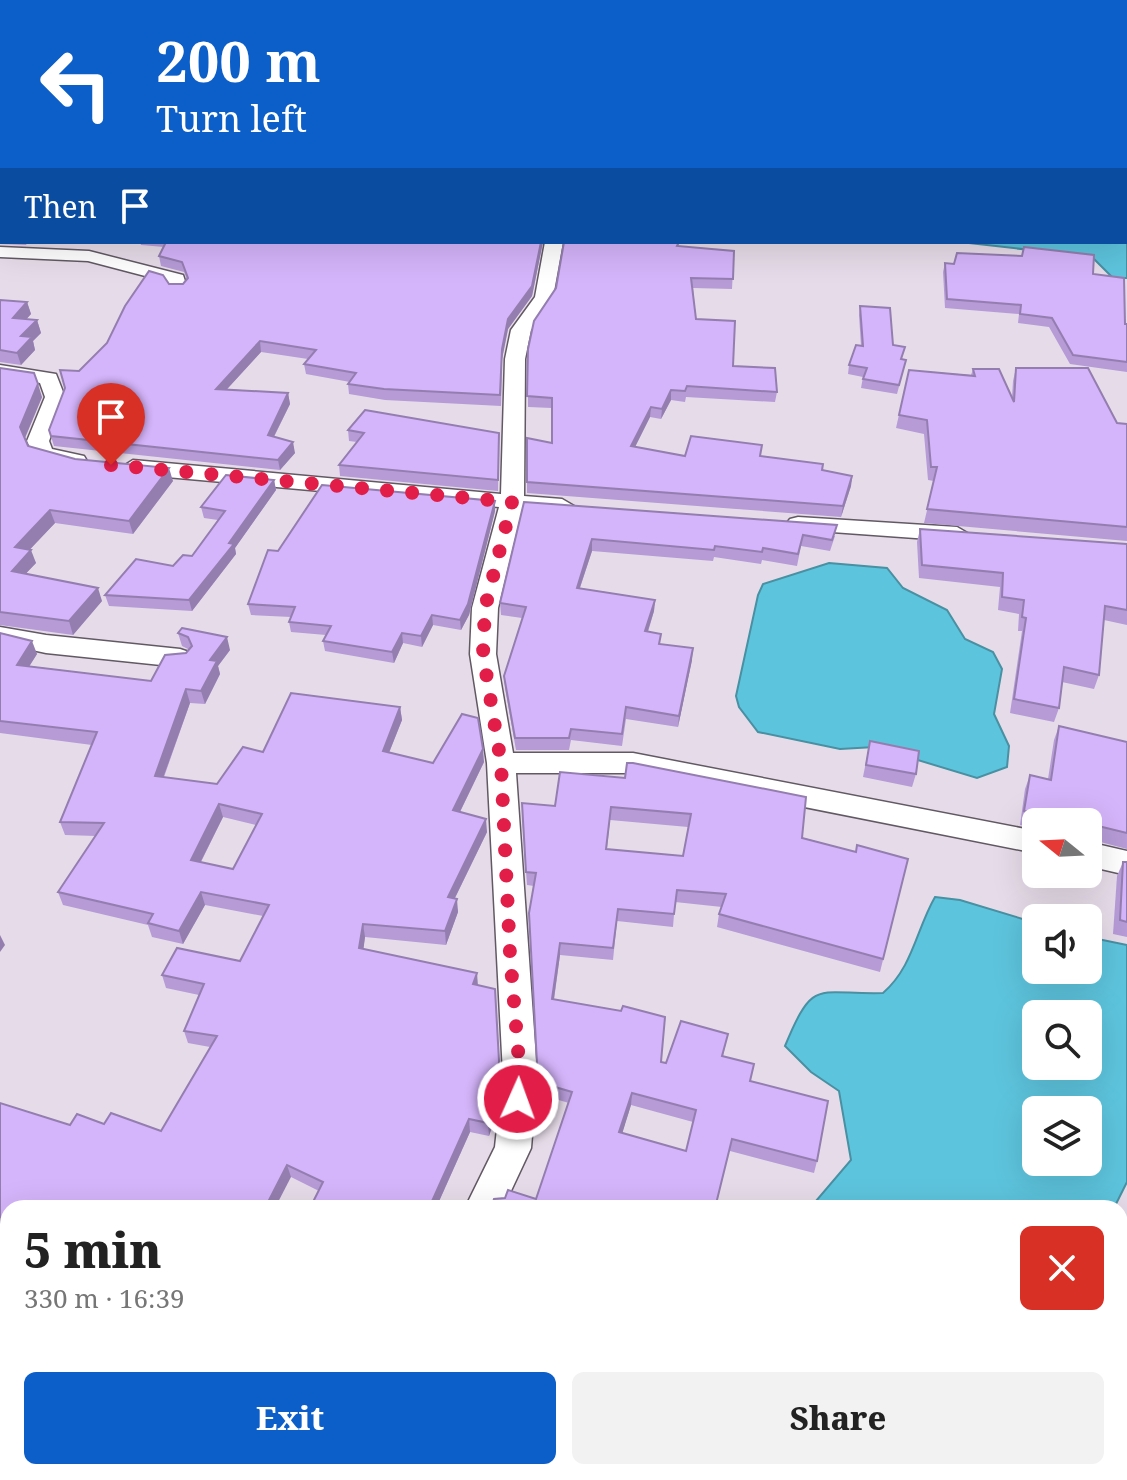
<!DOCTYPE html>
<html lang="en">
<head>
<meta charset="utf-8">
<style>
  body { margin:0; font-family:"Noto Serif",serif; background:#f2f2f2; color:#222; height:100vh; display:flex; flex-direction:column; font-size:30px; white-space:nowrap }
  * { box-sizing:border-box; margin:0 }
  p { font-size:26px; color:#767676 }
  .icon { flex:none; width:44px; height:44px; fill:none; stroke:currentColor; stroke-width:2; stroke-linecap:round; stroke-linejoin:round }
  .map { position:relative; flex:1; overflow:hidden }
  .drawer { position:absolute; left:0px; top:1200px; width:1128px; height:280px; display:flex; flex-direction:column; background:#fff; border-radius:24px 24px 0 0; box-shadow:0 8px 32px #0002 }
  .drawer>* { flex:none }
  .hud { position:absolute; left:0px; top:0px; width:1128px; height:244px; box-shadow:0 8px 32px #0002; background:#0c5fc9; color:#fff; overflow:hidden }
  .needle { width:52px; rotate:288deg }
  .fabs { position:absolute; left:1022px; top:808px; display:grid; gap:16px }
  .fabs a { display:grid; place-items:center; width:80px; height:80px; border-radius:12px; background:#fff; box-shadow:0 8px 32px #0002; font-size:40px }
  .pin { position:absolute; display:grid; place-items:center; width:68px; height:68px; color:#fff; margin:-82px -34px; border-radius:50% 50% 50% 0; rotate:-45deg; box-shadow:0 0 8px #0007 }
  .pin .icon { rotate:45deg }
  .me { position:absolute; width:88px; margin:-44px; rotate:2deg; stroke-linejoin:round; filter:drop-shadow(0 0 6px #0008) }
  .turn { display:flex; align-items:center; gap:28px; height:168px; padding:0 24px; font-size:36px }
  .turn .icon { width:104px; height:104px; stroke-width:2.5 }
  .turn b { display:block; font-size:56px; line-height:68px }
  .then { display:flex; align-items:center; height:76px; padding:0 24px; background:#0003; gap:16px; font-size:30px }
  .round { display:grid; place-items:center; flex:none; width:84px; height:84px; border-radius:12px; background:#f2f2f2 }
  .head { display:flex; align-items:center; justify-content:space-between; height:136px; padding:0 24px }
  h1 { font-size:48px; font-weight:800; line-height:60px }
  .action { display:flex; gap:16px; margin-top:auto; padding:16px 24px }
  .action a { flex:1; height:92px; border-radius:12px; background:#0c5fc9; color:#fff; font-size:32px; font-weight:800; line-height:92px; text-align:center }
  .action a+a { background:#f2f2f2; color:#222 }
  .map>svg:first-child { display:block }
</style>
</head>
<body>
<div class="map">
<svg width="1127" height="1480" viewBox="0 0 1127 1480">
  <rect width="100%" height="100%" fill="#e6dce9"/>
  <!-- water -->
  <g fill="#5dc4dd" stroke="#4890a2" stroke-width="2" fill-rule="evenodd">
    <polygon points="1127,228 1127,278 1113,278 1094,259 1083,256 960,242 1126,242"/>
    <polygon points="829,563 887,568 903,588 947,610 965,639 993,652 1002,669 994,714 1009,746 1007,767 977,778 875,747 840,749 758,732 739,707 736,696 758,595 763,584"/>
    <path d="M935,897L960,900L1036,923V970H1088V937L1127,945V1182L1114,1208H810L851,1160L839,1091L811,1072L785,1046C814,976 817,995 883,993C913,967 916,930 935,897ZM1088,1014V1066H1036V1014ZM1088,1110V1162H1036V1110Z"/>
  </g>
  <g fill="none" stroke-linecap="round" stroke-linejoin="round">
    <!-- minor casing -->
    <g stroke="#625964" stroke-width="3">
      <g id="minor">
        <polygon points="545,242 563,242 553,297 531,330 525,359 524,496 562,499 574,506 562,513 522,509 498,608 496,654 513,753 633,753 1036,831 1036,853 633,773 516,773 537,1074 531,1148 503,1208 465,1208 495,1147 503,1074 487,763 470,654 472,608 499,507 133,474 122,467 133,460 501,494 505,359 511,330 535,297"/>
        <polygon points="0,247 89,251 183,275 187,287 185,291 171,291 168,282 88,261 0,257"/>
        <polygon points="0,365 56,374 65,397 49,441 52,449 84,456 87,461 84,466 76,468 35,458 27,441 45,397 40,383 0,377"/>
        <polygon points="798,517 957,527 969,534 957,541 790,529 786,524 790,519"/>
        <polygon points="0,627 46,635 180,649 189,652 193,658 189,664 180,667 46,653 0,643"/>
        <polygon points="1088,842 1127,851 1127,875 1088,866"/>
        <polygon points="348,1472 392,1472 388,1480 344,1480"/>
      </g>
    </g>
    <!-- trunk casing -->
    <g stroke="#625964" stroke-width="3">
      <g id="trunk">
        <polygon points="107,0 128,0 106,2"/>
        <polygon points="144,0 164,0 143,2"/>
        <polygon points="2,89 2,104 0,105 0,90"/>
      </g>
    </g>
    <!-- minor -->
    <use href="#minor" fill="#fff" fill-rule="evenodd"/>
    <!-- trunk -->
    <use href="#trunk" fill="#fff" fill-rule="evenodd"/>
  </g>
  <!-- wall -->
  <g fill="#b69bd7" fill-rule="evenodd">
    <polygon points="2,199 2,242 28,242 26,245 0,244 0,201"/>
    <polygon points="140,242 543,242 532,296 508,329 502,359 501,406 385,400 349,394 348,384 350,382 306,374 304,364 308,359 261,352 227,389 288,393 290,404 274,437 295,453 280,470 54,446 49,430 79,371 169,284 183,284 187,280 184,272 161,266 159,256 164,247 141,245"/>
    <polygon points="681,247 734,251 732,289 693,288 696,319 733,366 777,392 775,402 686,397 685,402 671,400 661,419 650,417 635,447 685,456 761,456 852,476 851,486 841,517 527,493 527,438 552,443 552,408 528,407 528,349 556,288"/>
    <polygon points="945,263 1093,274 1125,324 1127,324 1127,372 1070,364 1049,327 1018,323 1019,314 945,308 943,272"/>
    <polygon points="0,300 27,302 31,314 26,319 37,320 41,333 33,341 35,350 21,365 0,362"/>
    <polygon points="860,306 893,345 902,360 906,360 897,394 861,388 863,377 848,374 849,365 861,346 859,315"/>
    <polygon points="0,368 42,397 25,438 28,446 75,459 173,481 133,534 55,523 29,550 36,563 26,573 102,601 73,635 0,625"/>
    <polygon points="1016,368 1117,423 1127,424 1127,541 924,523 934,481 928,480 924,434 896,428 909,370 971,375 973,369 1012,397 1013,381"/>
    <polygon points="348,430 499,433 498,491 340,476 339,465 357,442 349,441"/>
    <polygon points="274,480 276,490 235,548 236,554 192,611 109,606 105,595 173,566 192,556 218,520 204,518 201,507"/>
    <polygon points="495,501 495,511 469,615 461,630 433,625 422,647 403,643 394,663 325,651 323,641 326,635 291,632 289,622 291,617 251,615 248,604 278,551"/>
    <polygon points="524,502 835,536 830,551 801,546 797,566 762,560 761,564 714,557 713,561 592,551 580,588 655,600 654,611 648,632 661,644 692,660 678,727 626,719 622,746 571,740 569,750 516,750 505,688 504,676 522,618 501,615 500,603"/>
    <polygon points="920,529 1127,544 1127,625 1104,620 1099,675 1094,689 1062,682 1059,708 1054,722 1010,713 1022,631 1018,631 1019,614 998,610 1000,587 919,578 917,542"/>
    <path d="M0,633L37,654L29,666L151,681L186,653L190,650L182,646L178,633L230,650L218,666L220,674L205,704L190,703L164,777L217,784L263,752L400,707L402,720L389,753L433,763L484,762L460,812L487,832L455,898L458,912L446,945L365,937L363,949L478,985L500,1074L496,1115L489,1136L470,1132L436,1208H310L319,1191L291,1177L8,1208V1272L0,1285V1103L70,1125L104,1124L161,1131L210,1047L188,1043L184,1031L199,995L166,988L162,975L240,961L263,916L205,905L183,944L152,937L148,925L63,905L58,892L96,836L65,835L60,822L92,745L0,733ZM223,817L256,825L233,869L201,862Z"/>
    <polygon points="1059,726 1127,742 1127,849 1089,839 1088,840 1088,822 1036,822 1036,828 1020,825 1025,789 1030,775 1048,779 1054,740"/>
    <polygon points="870,741 916,774 912,787 863,777"/>
    <path d="M560,772L856,852L908,859L880,972L717,927L719,914L722,907L675,902L673,927L617,921L613,960L560,955L554,1000L661,1062L666,1063L728,1034L723,1056L751,1081L817,1161L814,1173L730,1151L536,1199L569,1103L538,1094L529,913L534,886L527,885L522,816L555,806ZM610,820L688,827L683,856L607,849ZM631,1105L693,1122L686,1151L622,1133Z"/>
    <polygon points="1123,862 1127,862 1127,937 1113,934 1117,876"/>
    <polygon points="1121,1321 1127,1323 1127,1436 1120,1434"/>
    <polygon points="0,1367 8,1375 8,1382 3,1391 8,1393 8,1430 0,1427"/>
    <polygon points="401,1472 627,1472 630,1478 635,1480 424,1480"/>
  </g>
  <!-- shaded-wall -->
  <g fill="#947eaf">
    <polygon points="74,0 91,0 88,2 72,2"/>
    <polygon points="2,61 2,77 0,79 0,63"/>
    <polygon points="541,242 543,242 532,296 508,329 502,359 501,406 502,349 508,319"/>
    <polygon points="27,302 31,314 17,330 13,318"/>
    <polygon points="37,320 41,333 33,341 35,350 21,365 17,353 21,336"/>
    <polygon points="260,341 261,352 218,399 216,389"/>
    <polygon points="38,384 42,397 24,440 20,427"/>
    <polygon points="671,390 671,400 661,419 662,409"/>
    <polygon points="288,393 290,404 269,446 268,435"/>
    <polygon points="651,407 650,417 630,457 631,446"/>
    <polygon points="293,442 295,453 280,470 278,460"/>
    <polygon points="169,468 173,481 133,534 129,521"/>
    <polygon points="852,476 851,486 841,517 843,506"/>
    <polygon points="274,480 276,490 235,548 236,554 192,611 189,600"/>
    <polygon points="495,501 495,511 469,615 461,630 460,620"/>
    <polygon points="50,510 55,523 20,560 15,547"/>
    <polygon points="592,539 592,551 576,599 577,588"/>
    <polygon points="31,550 36,563 16,584 12,571"/>
    <polygon points="98,588 102,601 73,635 69,621"/>
    <polygon points="655,600 654,611 644,643 645,631"/>
    <polygon points="432,615 433,625 422,647 421,636"/>
    <polygon points="402,633 403,643 394,663 392,652"/>
    <polygon points="227,637 230,650 218,666 220,674 205,704 201,691 210,660"/>
    <polygon points="32,641 37,654 22,678 17,665"/>
    <polygon points="693,648 692,660 678,727 679,716"/>
    <polygon points="186,689 190,703 159,789 155,776"/>
    <polygon points="400,707 402,720 384,765 383,751"/>
    <polygon points="483,749 484,762 454,824 453,810"/>
    <polygon points="219,804 223,817 195,873 191,860"/>
    <polygon points="486,819 487,832 449,910 448,897"/>
    <polygon points="201,892 205,905 183,944 179,931"/>
    <polygon points="457,899 458,912 446,945 445,931"/>
    <polygon points="363,924 365,937 362,961 359,948"/>
    <polygon points="0,935 5,945 0,952"/>
    <polygon points="560,943 560,955 552,1012 552,999"/>
    <polygon points="477,973 478,986 473,984"/>
    <polygon points="495,989 500,1074 496,1115 489,1136 488,1123"/>
    <polygon points="632,1093 631,1105 619,1144 619,1132"/>
    <polygon points="469,1119 470,1132 436,1208 429,1208"/>
    <polygon points="287,1165 291,1177 275,1208 265,1208"/>
    <polygon points="8,1249 8,1272 0,1285 0,1261"/>
    <polygon points="0,1316 6,1325 0,1335"/>
    <polygon points="2,1368 8,1375 8,1382 0,1395 0,1372"/>
  </g>
  <!-- building -->
  <g fill="#d4b4fa" stroke="#947eaf" stroke-width="2" fill-rule="evenodd">
    <polygon points="0,0 74,0 72,2 2,2 2,61 0,63"/>
    <polygon points="227,0 602,0 600,2 224,2"/>
    <polygon points="1126,67 1127,67 1126,120"/>
    <polygon points="1126,130 1127,132 1127,200 1126,200"/>
    <polygon points="2,199 2,234 0,233 0,201"/>
    <polygon points="166,242 541,242 532,286 508,319 502,349 500,395 384,389 348,384 356,373 304,364 316,350 260,341 216,389 288,393 268,435 293,442 278,460 51,436 49,430 65,388 60,370 79,371 107,343 125,306 149,271 163,275 169,284 183,284 188,278 182,262 159,256"/>
    <polygon points="564,242 679,242 677,246 734,251 733,279 691,278 696,319 735,321 733,366 775,368 777,392 687,386 685,391 671,390 662,409 651,407 631,446 685,456 691,436 762,445 760,456 823,464 822,470 852,476 843,506 527,482 527,438 552,443 552,398 527,396 528,349 534,321 556,288"/>
    <polygon points="1024,247 1094,255 1093,274 1124,278 1125,324 1127,324 1127,362 1073,355 1052,318 1020,314 1021,305 947,299 945,263 954,264 957,253 1022,256"/>
    <polygon points="0,300 27,302 13,318 37,320 21,336 32,337 17,353 0,350"/>
    <polygon points="860,306 890,308 893,345 905,347 901,359 906,360 899,385 863,379 867,368 849,365 856,345 863,346"/>
    <polygon points="0,368 34,373 38,384 20,427 28,446 75,459 169,468 129,521 50,510 15,547 31,550 12,571 98,588 69,621 0,612"/>
    <polygon points="1016,368 1088,368 1117,423 1127,424 1127,527 927,509 937,467 931,467 927,420 899,415 909,370 975,376 973,369 999,369 1014,402"/>
    <polygon points="365,410 499,433 498,480 339,465 364,433 348,430"/>
    <polygon points="226,475 274,480 229,543 234,544 189,600 105,595 136,559 173,566 183,555 192,556 225,511 201,507"/>
    <polygon points="322,485 495,501 468,604 460,620 432,615 421,636 402,633 392,652 323,641 331,626 289,622 295,607 248,604 268,550 278,551"/>
    <polygon points="524,502 837,525 832,540 803,535 798,554 763,548 762,552 715,546 714,550 592,539 577,588 655,600 645,631 661,634 659,644 693,648 679,716 626,707 622,734 571,729 569,738 515,738 504,676 526,607 500,603"/>
    <polygon points="920,529 1127,544 1127,610 1105,606 1099,675 1064,667 1059,708 1014,699 1026,618 1022,617 1024,600 1002,597 1003,573 922,565"/>
    <path d="M182,628L227,637L210,660L217,661L201,691L186,689L155,776L217,784L243,747L263,752L291,693L400,707L383,751L433,763L462,714L478,718L483,749L453,810L486,819L448,897L457,899L445,931L363,924L359,948L477,973L473,984L495,989L499,1061L495,1102L488,1123L469,1119L429,1208H310L323,1182L287,1165L265,1208H8V1249L0,1261V1103L70,1125L77,1114L104,1124L111,1113L161,1131L217,1036L184,1031L204,984L162,975L177,948L240,961L269,905L201,892L179,931L148,923L153,914L58,892L104,823L60,822L97,732L0,721V633L32,641L17,665L151,681L165,655L186,653L192,646L188,637L178,633ZM219,804L262,814L233,869L191,860Z"/>
    <polygon points="1059,726 1127,742 1127,833 1094,825 1091,833 1088,832 1088,822 1045,822 1042,814 1024,811 1030,775 1051,780"/>
    <polygon points="870,741 919,751 916,774 866,765"/>
    <path d="M627,763H633L806,797L802,838L856,852L857,845L908,859L883,959L719,914L726,894L677,890L674,914L618,909L613,948L560,943L552,999L621,1011L623,1006L665,1017L661,1062L666,1063L681,1021L728,1034L722,1056L754,1064L750,1081L828,1101L817,1161L732,1139L715,1208H491L494,1199L505,1198L508,1190L536,1199L572,1092L538,1082L529,913L536,873L526,872L522,803L555,806L560,772L625,778ZM611,807L691,814L683,856L606,849ZM632,1093L696,1110L686,1151L619,1132Z"/>
    <polygon points="1123,862 1127,862 1127,922 1120,920"/>
    <polygon points="1121,1321 1127,1323 1127,1414 1120,1412"/>
    <polygon points="0,1390 8,1393 8,1424 0,1421"/>
    <polygon points="56,1472 87,1472 107,1480 52,1480"/>
    <polygon points="255,1472 338,1472 344,1474 342,1480 252,1480"/>
    <polygon points="426,1472 627,1472 631,1473 630,1478 635,1480 449,1480"/>
    <polygon points="0,1473 18,1480 0,1480"/>
  </g>
  <g fill="none" stroke-linecap="round" stroke-linejoin="round">
    <!-- route -->
    <polyline stroke="#e11d48" stroke-width="14" stroke-dasharray="0 25.2" points="111,465 512,502 485,608 483,654 501,763 510,954 520,1074 518,1099"/>
  </g>
</svg>
<div class="fabs">
<a><svg class="needle" viewBox="-14 -14 28 28"><path d="M0-13l5 13h-10z" fill="#e53935"/><path d="M0 13l5-13h-10z" fill="#767676"/></svg></a>
<a><svg class="icon" aria-label="sound" viewBox="0 0 24 24"><path d="M4 9h4l5-4v14l-5-4H4zM17 9q2 3 0 6"/></svg></a>
<a><svg class="icon" aria-label="search" viewBox="0 0 24 24"><circle cx="10" cy="10" r="6"/><path d="M15 15l6 6"/></svg></a>
<a><svg class="icon" aria-label="layers" viewBox="0 0 24 24"><path d="M12 4l9 5-9 5-9-5zM3 14l9 5 9-5"/></svg></a>
</div>
<div class="pin" style="left:111px;top:465px;background:#d93025"><svg class="icon" aria-label="arrive" viewBox="0 0 24 24"><path d="M6 21V4h12l-3 4 3 4H6"/></svg></div>
<svg class="me" style="left:518px;top:1099px" viewBox="-20 -20 40 40"><circle r="17" fill="#e11d48" stroke="#fff" stroke-width="3"/><path d="M0-11L8 9 0 5-8 9z" fill="#fff"/></svg>
<div class="hud">
<div class="turn"><svg class="icon" aria-label="left" viewBox="0 0 24 24"><path d="M17 20v-9H6M10 6l-5 5 5 5"/></svg><div><b>200 m</b>Turn left</div></div>
<div class="then">Then<svg class="icon" aria-label="arrive" viewBox="0 0 24 24"><path d="M6 21V4h12l-3 4 3 4H6"/></svg></div>
</div>
<section class="drawer">
<div class="head"><div><h1>5 min</h1><p>330 m · 16:39</p></div><a class="round" style="background:#d93025;color:#fff"><svg class="icon" aria-label="close" viewBox="0 0 24 24"><path d="M6 6l12 12M18 6L6 18"/></svg></a></div>
<div class="action"><a>Exit</a><a>Share</a></div>
</section>
</div>
</body>
</html>
